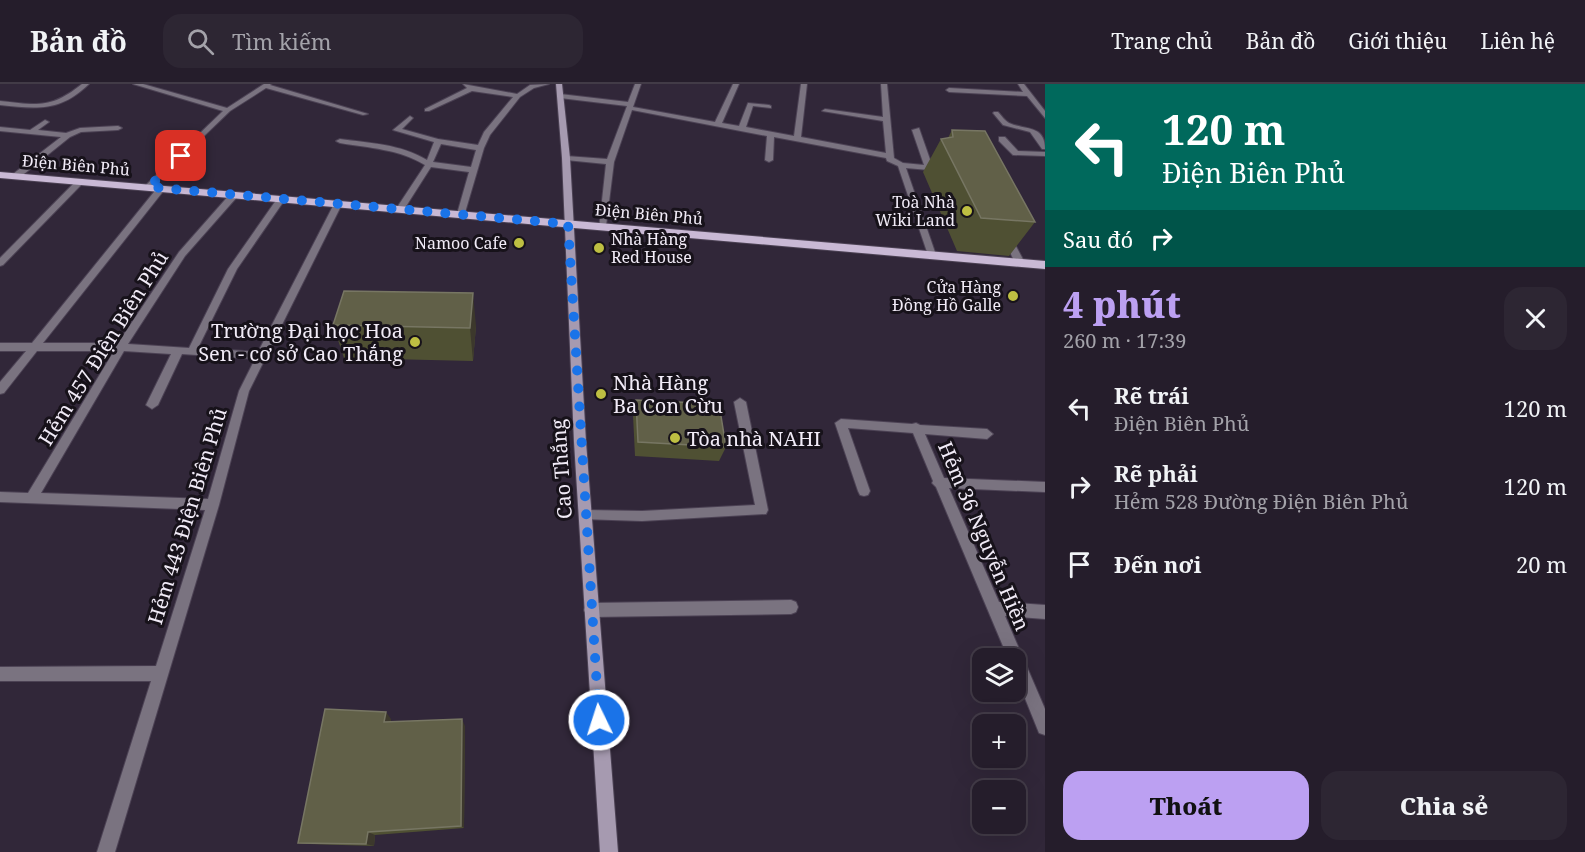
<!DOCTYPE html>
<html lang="vi">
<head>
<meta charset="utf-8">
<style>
  body { margin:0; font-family:"Noto Serif",serif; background:#2d2633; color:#f1f3f6; height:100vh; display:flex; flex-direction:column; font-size:22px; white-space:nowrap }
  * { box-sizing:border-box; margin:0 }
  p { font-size:20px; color:#a3a2a9 }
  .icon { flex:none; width:33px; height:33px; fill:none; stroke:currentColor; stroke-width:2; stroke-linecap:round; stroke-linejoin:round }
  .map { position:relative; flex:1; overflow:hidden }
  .panel { display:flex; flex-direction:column; background:#251d2b; width:540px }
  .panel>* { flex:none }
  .guide { background:#00695c; color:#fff; overflow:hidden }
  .tools { position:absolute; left:972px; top:564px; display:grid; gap:12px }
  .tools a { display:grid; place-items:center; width:54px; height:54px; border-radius:12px; background:#251d2b; box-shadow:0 6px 24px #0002,0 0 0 2px #423b47; font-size:30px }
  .pin { position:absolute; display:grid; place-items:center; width:51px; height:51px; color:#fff; margin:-26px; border-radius:12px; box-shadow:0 3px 9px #0006 }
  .me { position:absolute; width:66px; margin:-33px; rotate:356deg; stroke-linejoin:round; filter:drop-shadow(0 0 4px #0008) }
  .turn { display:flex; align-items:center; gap:21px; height:126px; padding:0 18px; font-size:27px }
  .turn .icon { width:78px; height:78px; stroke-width:2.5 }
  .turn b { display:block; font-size:42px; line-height:51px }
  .then { display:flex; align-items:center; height:57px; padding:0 18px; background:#0003; gap:12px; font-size:22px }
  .round { display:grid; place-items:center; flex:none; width:63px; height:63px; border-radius:18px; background:#2d2633 }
  .head { display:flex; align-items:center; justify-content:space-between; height:102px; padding:0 18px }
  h1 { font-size:36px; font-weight:800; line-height:45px; color:#bca0f2 }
  .action { display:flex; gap:12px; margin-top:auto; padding:12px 18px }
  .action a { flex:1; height:69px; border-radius:18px; background:#bca0f2; color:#111; font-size:24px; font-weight:800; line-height:69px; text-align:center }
  .action a+a { background:#2d2633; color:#f1f3f6 }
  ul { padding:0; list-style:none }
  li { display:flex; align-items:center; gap:18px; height:78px; padding:0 18px }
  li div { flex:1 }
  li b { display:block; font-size:22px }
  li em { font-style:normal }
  header { display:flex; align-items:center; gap:36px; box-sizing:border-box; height:84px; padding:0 30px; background:#251d2b; border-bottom:2px solid #423b47 }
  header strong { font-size:28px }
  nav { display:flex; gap:33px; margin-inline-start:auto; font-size:21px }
  .search { width:420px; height:54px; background:#2d2633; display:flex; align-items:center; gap:15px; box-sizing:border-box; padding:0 21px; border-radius:18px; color:#a3a2a9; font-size:22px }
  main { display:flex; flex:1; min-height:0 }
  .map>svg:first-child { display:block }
</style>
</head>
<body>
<header>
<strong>Bản đồ</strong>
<div class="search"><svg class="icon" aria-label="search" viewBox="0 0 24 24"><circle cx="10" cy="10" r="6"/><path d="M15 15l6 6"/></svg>Tìm kiếm</div>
<nav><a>Trang chủ</a><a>Bản đồ</a><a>Giới thiệu</a><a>Liên hệ</a></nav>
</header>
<main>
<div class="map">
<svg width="1045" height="768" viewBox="0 0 1045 768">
  <rect width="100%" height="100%" fill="#312739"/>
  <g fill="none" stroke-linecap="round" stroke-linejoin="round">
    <!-- lane casing -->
    <g stroke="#4c4254" stroke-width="2">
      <g id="lane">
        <path d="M82,0H89C60,28 38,25 0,21V17C37,21 51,25 82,0Z"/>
        <polygon points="133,0 143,0 227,24 264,0 271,0 270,1 368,30 363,31 266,4 230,27 149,105 146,105 146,101 223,27"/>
        <path d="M463,0L517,10L530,1L549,0L534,4L520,13L490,51L484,64L464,132L457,130L469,88L431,83L403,127H397L396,125L425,81C399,65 369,64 340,59L336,57L340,55C369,59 401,60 427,76L434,58L393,46L410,32L413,34L402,45L438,55L478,61L484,48L513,13L472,7L429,27H425V25L467,4ZM441,60L476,66L471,83L433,78Z"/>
        <polygon points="635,0 641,0 633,23 715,38 733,0 739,0 722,39 739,42 748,19 769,21 771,22 771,24 753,22 746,43 794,52 801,0 807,0 801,53 886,69 883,37 822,27 825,25 883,33 881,0 887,0 894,74 903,79 924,81 912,46 919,44 933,84 929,86 906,84 936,171 932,174 928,171 898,82 887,77 886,74 774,53 773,76 769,78 765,76 767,52 632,26 614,78 606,142 599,144 606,80 566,76 562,74 566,72 607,75 627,22 560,14 557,12 560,10 628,18"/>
        <polygon points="1018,0 1024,0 1045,27 1045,34 1027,12 949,8 946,6 949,4 1023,8"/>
        <path d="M994,28H998C1001,31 1005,37 1009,39C1024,46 1045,40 1045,65H1042L1030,48L1003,41L993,29Z"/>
        <polygon points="45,36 49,38 38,46 66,49 80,44 118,42 122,44 118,46 81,48 70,53 19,94 13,94 13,90 61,53 0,47 0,43 30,46"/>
        <polygon points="999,53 1005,53 1018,67 1045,68 1045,72 1013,71 999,57"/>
        <path d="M158,103L165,105L43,259H118L179,168L231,109H237V113L185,172L128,260L189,264L228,185L279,112H282L286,114L237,185L198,264L258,268L334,120L338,118L342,120L249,307L219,421L115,768H97L151,597H0V583L156,582L205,426L0,418V408L28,409L114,267H37L4,309L0,310V298L26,267H0V259H32ZM124,267L171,270L146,321L152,325L158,321L182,270L255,275L239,307L208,415L41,409Z"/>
        <polygon points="1007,150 1011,153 1025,179 1023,181 1017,181 1015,179 1003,153"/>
        <polygon points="740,314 746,318 768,426 766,430 642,437 581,435 579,431 581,427 585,426 642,427 755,421 734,318"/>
        <polygon points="841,335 912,340 916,339 920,341 987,345 993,350 987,355 925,350 944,394 1045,398 1045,408 949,404 999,518 1045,521 1045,535 1005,532 1045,625 1045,651 1039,649 1016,592 1016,574 1008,574 936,403 932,399 933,397 913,349 848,344 870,407 868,411 864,412 860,411 858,407 835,339"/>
        <polygon points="791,516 796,518 798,523 796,528 791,530 591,533 586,531 584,526 586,521 591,519"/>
      </g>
    </g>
    <!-- street casing -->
    <g stroke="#4c4254" stroke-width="2">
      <polygon id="street" points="77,96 84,98 3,181 0,182 0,174"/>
    </g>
    <!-- secondary casing -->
    <g stroke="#4c4254" stroke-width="2">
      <polygon id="secondary" points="556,0 562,0 570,74 586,358 618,768 600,768 574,358 562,74"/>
    </g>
    <!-- primary casing -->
    <g stroke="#4c4254" stroke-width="2">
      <polygon id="primary" points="0,88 1045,177 1045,185 0,94"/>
    </g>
    <!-- lane -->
    <use href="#lane" fill="#7a7380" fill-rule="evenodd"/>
    <!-- street -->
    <use href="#street" fill="#7a7380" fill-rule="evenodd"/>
    <!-- secondary -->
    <use href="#secondary" fill="#a69ab0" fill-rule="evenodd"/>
    <!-- primary -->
    <use href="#primary" fill="#c9b9d5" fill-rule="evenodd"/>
  </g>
  <!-- wall -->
  <g fill="#4f5033">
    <polygon points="952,46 1035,138 1009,172 957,167 923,88 941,55 948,54"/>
    <polygon points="333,241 476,242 473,277 344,274"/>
    <polygon points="636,316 726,363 719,377 635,372 633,331"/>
    <polygon points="391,635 391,638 465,642 464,744 375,751 374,762 309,760 298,759"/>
  </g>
  <!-- shaded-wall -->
  <g fill="#3c382c">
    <polygon points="473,209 476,242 473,277 470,244"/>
    <polygon points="386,628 391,635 390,645 384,638"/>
    <polygon points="462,635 465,642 464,744 461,742"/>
    <polygon points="368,748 375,751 374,762 366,760"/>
  </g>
  <!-- building -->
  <g fill="#616048" stroke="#777663" stroke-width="1.5">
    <polygon points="952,46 985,47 1035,138 981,134 941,55 953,53"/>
    <polygon points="344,207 473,209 470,244 333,241"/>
    <polygon points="636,316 719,320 726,363 638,358"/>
    <polygon points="325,625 386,628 384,638 462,635 461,742 368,748 366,760 298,759"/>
  </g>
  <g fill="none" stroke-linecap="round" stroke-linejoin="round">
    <!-- route -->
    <polyline stroke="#1a73e8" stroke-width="10" stroke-dasharray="0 18" points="181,72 149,103 568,140 599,636"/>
  </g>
  <!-- markers -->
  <g fill="#bebf42" stroke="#17121a" stroke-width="2">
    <circle cx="967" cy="127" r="6"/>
    <circle cx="519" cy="159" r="6"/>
    <circle cx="599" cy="164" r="6"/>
    <circle cx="1013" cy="212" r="6"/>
    <circle cx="415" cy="258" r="6"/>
    <circle cx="601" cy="310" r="6"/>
    <circle cx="675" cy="354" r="6"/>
  </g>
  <g text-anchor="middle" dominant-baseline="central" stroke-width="6" stroke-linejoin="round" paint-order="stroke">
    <!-- far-street labels -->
    <g font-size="16" fill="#f1ebf7" stroke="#17121a">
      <text transform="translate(76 81) rotate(5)">Điện Biên Phủ</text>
      <text transform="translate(649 130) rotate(5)">Điện Biên Phủ</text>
    </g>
    <!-- far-poi labels -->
    <g font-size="16" fill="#f1ebf7" stroke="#17121a" text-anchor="end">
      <text x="955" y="118">Toà Nhà<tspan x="955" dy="18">Wiki Land</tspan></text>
      <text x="611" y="155" text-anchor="start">Nhà Hàng<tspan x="611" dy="18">Red House</tspan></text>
      <text x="507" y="159">Namoo Cafe</text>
      <text x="1001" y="203">Cửa Hàng<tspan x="1001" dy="18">Đồng Hồ Galle</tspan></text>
    </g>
    <!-- poi labels -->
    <g font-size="20" fill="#f1ebf7" stroke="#17121a" text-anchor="start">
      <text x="403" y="246" text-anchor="end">Trường Đại học Hoa<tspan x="403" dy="23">Sen - cơ sở Cao Thắng</tspan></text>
      <text x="613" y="298">Nhà Hàng<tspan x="613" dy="23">Ba Con Cừu</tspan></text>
      <text x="687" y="354">Tòa nhà NAHI</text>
    </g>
    <!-- street labels -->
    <g font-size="20" fill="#f1ebf7" stroke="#17121a">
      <text transform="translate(103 264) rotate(-58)">Hẻm 457 Ðiện Biên Phủ</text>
      <text transform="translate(561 385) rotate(-94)">Cao Thắng</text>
      <text transform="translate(187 432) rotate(-73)">Hẻm 443 Ðiện Biên Phủ</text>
      <text transform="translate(984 452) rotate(67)">Hẻm 36 Nguyễn Hiền</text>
    </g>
  </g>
</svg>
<div class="tools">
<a><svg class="icon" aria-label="layers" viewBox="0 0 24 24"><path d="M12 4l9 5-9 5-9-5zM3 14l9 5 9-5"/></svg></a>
<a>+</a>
<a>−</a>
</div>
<div class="pin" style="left:181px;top:72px;background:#d93025"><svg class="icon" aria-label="arrive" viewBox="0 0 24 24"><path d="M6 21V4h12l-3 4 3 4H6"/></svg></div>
<svg class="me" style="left:599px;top:636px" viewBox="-20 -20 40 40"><circle r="17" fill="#1a73e8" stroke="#fff" stroke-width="3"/><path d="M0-11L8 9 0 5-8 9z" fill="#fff"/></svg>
</div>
<section class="panel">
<div class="guide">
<div class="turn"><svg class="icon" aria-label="left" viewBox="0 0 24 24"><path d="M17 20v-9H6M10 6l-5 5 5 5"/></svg><div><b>120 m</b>Điện Biên Phủ</div></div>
<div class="then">Sau đó<svg class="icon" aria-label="right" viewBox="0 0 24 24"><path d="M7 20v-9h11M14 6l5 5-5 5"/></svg></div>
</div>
<div class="head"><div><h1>4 phút</h1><p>260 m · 17:39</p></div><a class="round"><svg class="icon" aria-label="close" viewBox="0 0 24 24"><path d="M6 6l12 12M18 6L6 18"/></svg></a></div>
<ul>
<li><svg class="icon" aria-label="left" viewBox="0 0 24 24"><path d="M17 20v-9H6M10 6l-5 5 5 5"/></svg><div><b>Rẽ trái</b><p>Điện Biên Phủ</p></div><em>120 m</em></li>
<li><svg class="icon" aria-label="right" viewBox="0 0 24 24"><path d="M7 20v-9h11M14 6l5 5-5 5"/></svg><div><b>Rẽ phải</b><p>Hẻm 528 Đường Điện Biên Phủ</p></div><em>120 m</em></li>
<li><svg class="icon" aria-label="arrive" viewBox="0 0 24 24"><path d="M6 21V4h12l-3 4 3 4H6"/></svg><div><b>Đến nơi</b></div><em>20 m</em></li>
</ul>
<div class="action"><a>Thoát</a><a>Chia sẻ</a></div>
</section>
</main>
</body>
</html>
